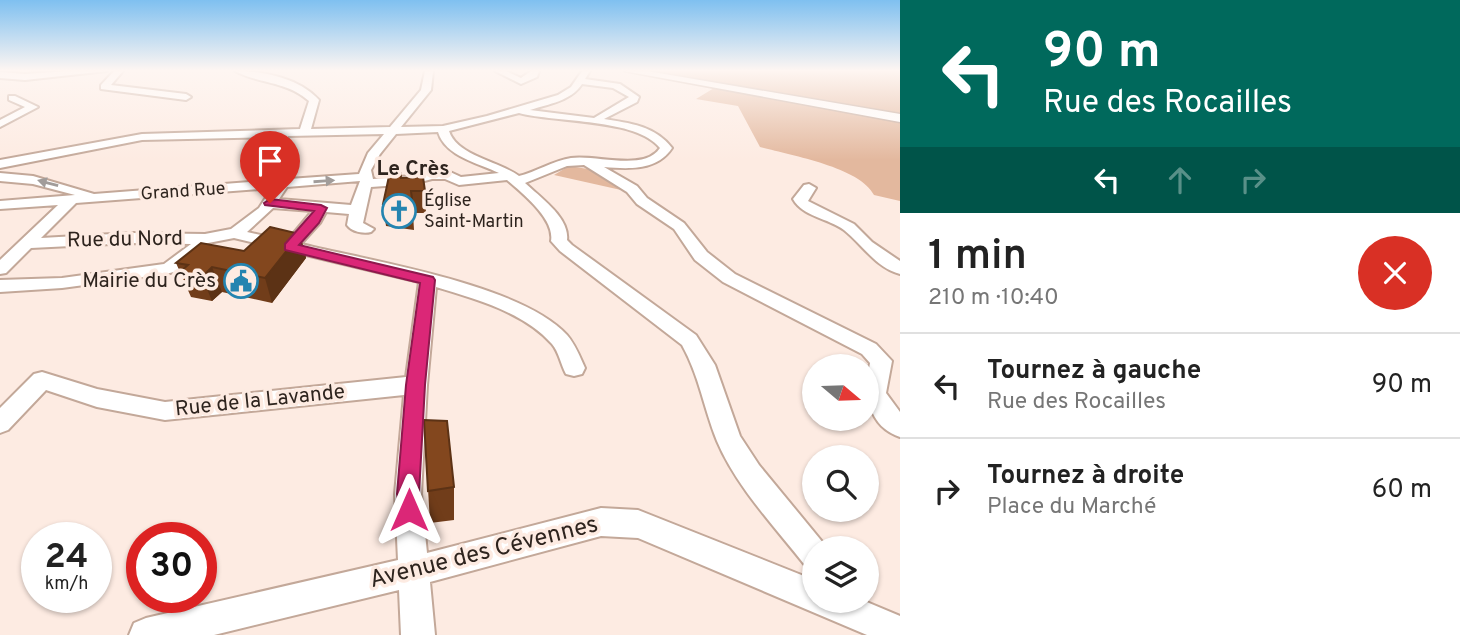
<!DOCTYPE html>
<html lang="fr">
<head>
<meta charset="utf-8">
<style>
  body { margin:0; font-family:Overpass,sans-serif; background:#f6f6f6; color:#222; height:100vh; display:flex; flex-direction:column; font-size:26px; white-space:nowrap }
  * { box-sizing:border-box; margin:0 }
  p { font-size:23px; color:#767676 }
  .icon { flex:none; width:38px; height:38px; fill:none; stroke:currentColor; stroke-width:2; stroke-linecap:round; stroke-linejoin:round }
  .map { position:relative; flex:1; overflow:hidden }
  .details { display:flex; flex-direction:column; background:#fff; width:560px }
  .details>* { flex:none }
  .hud { background:#00695c; color:#fff; overflow:hidden }
  .needle { width:46px; rotate:109deg }
  .tools { position:absolute; left:802px; top:354px; display:grid; gap:14px }
  .tools a { display:grid; place-items:center; width:77px; height:77px; border-radius:50%; background:#fff; box-shadow:0 2px 5px #0004; font-size:35px }
  .speed { position:absolute; left:21px; top:522px; display:flex; gap:14px; font-size:35px; font-weight:700; text-align:center }
  .speed>* { display:grid; place-content:center; width:91px; height:91px; border-radius:50%; background:#fff; box-shadow:0 2px 5px #0004; line-height:1 }
  .speed small { font-size:18px; font-weight:400 }
  .speed .limit { border:10px solid #d22; background:#fff; color:#111 }
  .pin { position:absolute; display:grid; place-items:center; width:60px; height:60px; color:#fff; margin:-72px -30px; border-radius:50% 50% 50% 0; rotate:-45deg; box-shadow:0 0 7px #0007 }
  .pin .icon { rotate:45deg }
  .me { position:absolute; width:77px; margin:-38px; rotate:0deg; stroke-linejoin:round; filter:drop-shadow(0 0 5px #0008) }
  .turn { display:flex; align-items:center; gap:24px; height:147px; padding:0 28px; font-size:32px }
  .turn .icon { width:91px; height:91px; stroke-width:2.5 }
  .turn b { display:block; font-size:49px; line-height:60px }
  .lanes { display:flex; align-items:center; height:66px; padding:0 28px; background:#0003; justify-content:center; gap:35px; direction:ltr }
  .lanes .off { opacity:.35 }
  .round { display:grid; place-items:center; flex:none; width:74px; height:74px; border-radius:37px; background:#f6f6f6 }
  .summary { display:flex; align-items:center; justify-content:space-between; height:119px; padding:0 28px }
  h1 { font-size:42px; font-weight:600; line-height:52px }
  ul { padding:0; list-style:none }
  li { display:flex; align-items:center; gap:21px; height:105px; padding:0 28px; border-top:2px solid #e0e0e0 }
  li div { flex:1 }
  li b { display:block; font-size:26px }
  li em { font-style:normal }
  main { display:flex; flex:1; min-height:0 }
  .map>svg:first-child { display:block }
</style>
</head>
<body>
<main>
<div class="map">
<svg width="900" height="635" viewBox="0 0 900 635">
  <rect width="100%" height="100%" fill="#fdebe2"/>
  <!-- green -->
  <g fill="#e3b89e">
    <path d="M651,71H900V201L874,195C860,167 789,155 760,147L738,106L696,99L719,85Z"/>
    <polygon points="569,166 588,169 621,190 554,175"/>
  </g>
  <g fill="none" stroke-linecap="round" stroke-linejoin="round">
    <!-- minor casing -->
    <g stroke="#c3a899" stroke-width="4">
      <g id="minor">
        <polygon points="68,71 107,71 25,80 0,78 0,72 25,74"/>
        <polygon points="114,71 123,71 111,85 186,94 191,97 186,100 101,89 101,85"/>
        <path d="M235,71C263,71 299,78 319,100L311,129L390,127L421,90L425,71H433L431,90L401,127L443,126L487,116L558,95L571,87L582,71H590L585,79L620,84L639,97L637,102L604,119C630,123 655,126 672,148C657,171 629,169 604,167L637,186L647,198L684,223L707,252L735,274L876,344L892,361L886,393L900,412V437C867,426 864,392 870,363L862,354L723,282L695,260L674,229L637,204L627,192L584,165L567,166L525,183C540,197 570,218 567,240L572,245L696,335L715,365L740,436L759,465L824,544L826,548H814V569L804,564C774,526 736,486 717,441C704,409 699,375 682,345L560,251L551,241C555,219 522,193 507,180L459,185L445,179H432L413,184L371,187L363,223L374,229L371,232C364,234 352,232 347,225L349,214L326,212L320,223L301,244C370,261 520,284 567,335C575,344 580,357 585,368L582,374L574,376L566,374C561,365 559,352 552,344C524,312 475,299 436,287L427,385L421,494L427,553L601,508L638,510L814,580V600H862L900,616V635H867L638,538L601,536L430,582L435,635H401L399,590L214,635H129L134,623L146,618L398,560L395,494L404,395L165,420L97,407L46,390L8,430L0,433V408L34,374L42,372L97,389L165,402L406,377L419,282L234,238L203,244L205,247L203,250L181,270L166,274L62,288L0,292V280L62,278L164,264L191,244L131,243L31,248L6,273L0,274V260L58,205L0,209V201L75,195L33,184L0,181V173L33,176L94,194L275,180L276,137L142,140L0,168V160L142,134L300,129L309,101C287,81 259,84 235,71ZM582,84L613,88L629,97L594,118L530,110C549,104 571,101 582,84ZM519,113C557,123 636,118 660,148C644,172 595,154 571,158C552,161 536,172 519,176C499,161 457,156 449,131ZM438,132C445,156 478,163 499,173L461,177L448,171H431L412,176L373,179L371,170L380,154L396,134ZM384,134L368,153L359,174L289,179L288,136ZM360,181L351,205L279,199L287,187ZM272,188L259,208L231,229L205,234L131,233L41,238L76,203ZM273,208L312,211L287,241L247,232Z"/>
        <polygon points="495,71 506,71 521,78 531,71 539,71 537,77 521,84"/>
        <polygon points="9,96 15,96 38,107 0,127 0,120 25,107 9,100"/>
        <path d="M809,184L816,188L808,201L854,224L872,242L900,261V274C876,268 862,244 844,230C828,218 803,217 793,199L804,185Z"/>
      </g>
    </g>
    <!-- tertiary casing -->
    <g stroke="#c3a899" stroke-width="3">
      <polygon id="tertiary" points="624,71 647,71 900,114 900,122"/>
    </g>
    <!-- minor -->
    <use href="#minor" fill="#fff" fill-rule="evenodd"/>
    <!-- tertiary -->
    <use href="#tertiary" fill="#fff" fill-rule="evenodd"/>
  </g>
  <!-- wall -->
  <g fill="#713d1a">
    <polygon points="401,178 425,191 426,213 413,213 414,230 386,226 383,204"/>
    <polygon points="300,234 306,258 272,303 222,292 212,301 191,297 176,263 244,251"/>
    <polygon points="424,420 454,487 454,520 430,523"/>
  </g>
  <!-- shaded-wall -->
  <g fill="#5c3215">
    <polygon points="300,234 306,258 272,303 265,278"/>
    <polygon points="212,267 222,292 212,301 202,277"/>
  </g>
  <!-- building -->
  <g fill="#83471e" stroke="#5c3215" stroke-width="2">
    <polygon points="400,166 401,178 423,177 425,191 411,191 413,207 383,204 391,167"/>
    <polygon points="270,227 300,234 265,278 212,267 202,277 180,272 188,265 176,263 201,243 244,251"/>
    <polygon points="424,420 447,421 454,487 428,491"/>
  </g>
  <!-- one-way arrows -->
  <defs><path id="oneway-solid" d="M-6-.8H1V-3.2L6.5 0L1 3.2V.8H-6Z" transform="scale(1.75)"/></defs>
  <g fill="#a19c9a">
    <use href="#oneway-solid" transform="translate(324 181) rotate(-4)"/>
    <use href="#oneway-solid" transform="translate(48 183) rotate(-165)"/>
  </g>
  <!-- sky -->
  <linearGradient id="sky" x2="0" y2="1"><stop stop-color="#7fc0f0"/><stop offset="0.44" stop-color="#fef6f2"/><stop offset="1" stop-color="#fef6f2" stop-opacity="0"/></linearGradient>
  <rect width="900" height="160" fill="url(#sky)"/>
  <!-- route -->
  <polygon fill="#db2777" stroke="#8e194d" stroke-width="2" points="270,199 321,205 327,208 319,223 299,245 433,277 435,280 425,385 419,494 421,510 417,518 409,521 401,518 397,494 406,385 420,283 285,250 285,244 314,211 265,205 264,203"/>
  <!-- icons -->
  <defs>
    <g id="church-ring" transform="scale(1.75)"><circle r="9.5" fill="#fdebe2" stroke="#2484b0" stroke-width="1.5"/><path d="M-1.2-6h2.4v3.5h3.3v2.4h-3.3V6h-2.4V-.1h-3.3v-2.4h3.3Z" fill="#2484b0"/></g>
    <g id="civic-ring" transform="scale(1.75)"><circle r="9.5" fill="#fdebe2" stroke="#2484b0" stroke-width="1.5"/><path d="M-.6-6.5H3V-4.5H.6V-3L4-1V1h2V6H-6V1h2V-1L-.6-3ZM-1.2 2.5V6h2.4V2.5Z" fill="#2484b0"/></g>
  </defs>
  <g fill-rule="evenodd">
    <use href="#church-ring" x="399" y="211"/>
    <use href="#civic-ring" x="241" y="281"/>
  </g>
  <g text-anchor="middle" dominant-baseline="central" stroke-width="7" stroke-linejoin="round" paint-order="stroke">
    <!-- far-street labels -->
    <g font-size="18" fill="#2e241e" stroke="#fdebe2">
      <text transform="translate(183 192) rotate(-4)">Grand Rue</text>
    </g>
    <!-- far-poi labels -->
    <g font-size="18" fill="#2e241e" stroke="#fdebe2" text-anchor="start">
      <text x="424" y="201">Église<tspan x="424" dy="21">Saint-Martin</tspan></text>
    </g>
    <!-- far-quarter labels -->
    <g font-size="21" font-weight="bold" fill="#2e241e" stroke="#fdebe2">
      <text x="413" y="169">Le Crès</text>
    </g>
    <!-- street labels -->
    <g font-size="21" fill="#2e241e" stroke="#fdebe2">
      <text transform="translate(125 240) rotate(-1)">Rue du Nord</text>
      <text transform="translate(260 401) rotate(-6)">Rue de la Lavande</text>
    </g>
    <!-- poi labels -->
    <g font-size="21" fill="#2e241e" stroke="#fdebe2" text-anchor="end">
      <text x="216" y="281">Mairie du Crès</text>
    </g>
    <!-- near-street labels -->
    <g font-size="24" fill="#2e241e" stroke="#fdebe2">
      <text transform="translate(484 553) rotate(-14)">Avenue des Cévennes</text>
    </g>
  </g>
</svg>
<div class="tools">
<a><svg class="needle" viewBox="-14 -14 28 28"><path d="M0-13l5 13h-10z" fill="#e53935"/><path d="M0 13l5-13h-10z" fill="#767676"/></svg></a>
<a><svg class="icon" aria-label="search" viewBox="0 0 24 24"><circle cx="10" cy="10" r="6"/><path d="M15 15l6 6"/></svg></a>
<a><svg class="icon" aria-label="layers" viewBox="0 0 24 24"><path d="M12 4l9 5-9 5-9-5zM3 14l9 5 9-5"/></svg></a>
</div>
<div class="speed"><div>24<small>km/h</small></div><div class="limit">30</div></div>
<div class="pin" style="left:270px;top:203px;background:#d93025"><svg class="icon" aria-label="arrive" viewBox="0 0 24 24"><path d="M6 21V4h12l-3 4 3 4H6"/></svg></div>
<svg class="me" style="left:409px;top:510px" viewBox="-20 -20 40 40"><path d="M0-17L14 15 0 8-14 15z" fill="#db2777" stroke="#fff" stroke-width="4"/></svg>
</div>
<section class="details">
<div class="hud">
<div class="turn"><svg class="icon" aria-label="left" viewBox="0 0 24 24"><path d="M17 20v-9H6M10 6l-5 5 5 5"/></svg><div><b>90 m</b>Rue des Rocailles</div></div>
<div class="lanes"><svg class="icon" aria-label="left" viewBox="0 0 24 24"><path d="M17 20v-9H6M10 6l-5 5 5 5"/></svg><svg class="icon off" aria-label="ahead" viewBox="0 0 24 24"><path d="M12 20V5M6 11l6-6 6 6"/></svg><svg class="icon off" aria-label="right" viewBox="0 0 24 24"><path d="M7 20v-9h11M14 6l5 5-5 5"/></svg></div>
</div>
<div class="summary"><div><h1>1 min</h1><p>210 m · 10:40</p></div><a class="round" style="background:#d93025;color:#fff"><svg class="icon" aria-label="close" viewBox="0 0 24 24"><path d="M6 6l12 12M18 6L6 18"/></svg></a></div>
<ul>
<li><svg class="icon" aria-label="left" viewBox="0 0 24 24"><path d="M17 20v-9H6M10 6l-5 5 5 5"/></svg><div><b>Tournez à gauche</b><p>Rue des Rocailles</p></div><em>90 m</em></li>
<li><svg class="icon" aria-label="right" viewBox="0 0 24 24"><path d="M7 20v-9h11M14 6l5 5-5 5"/></svg><div><b>Tournez à droite</b><p>Place du Marché</p></div><em>60 m</em></li>
</ul>
</section>
</main>
</body>
</html>
